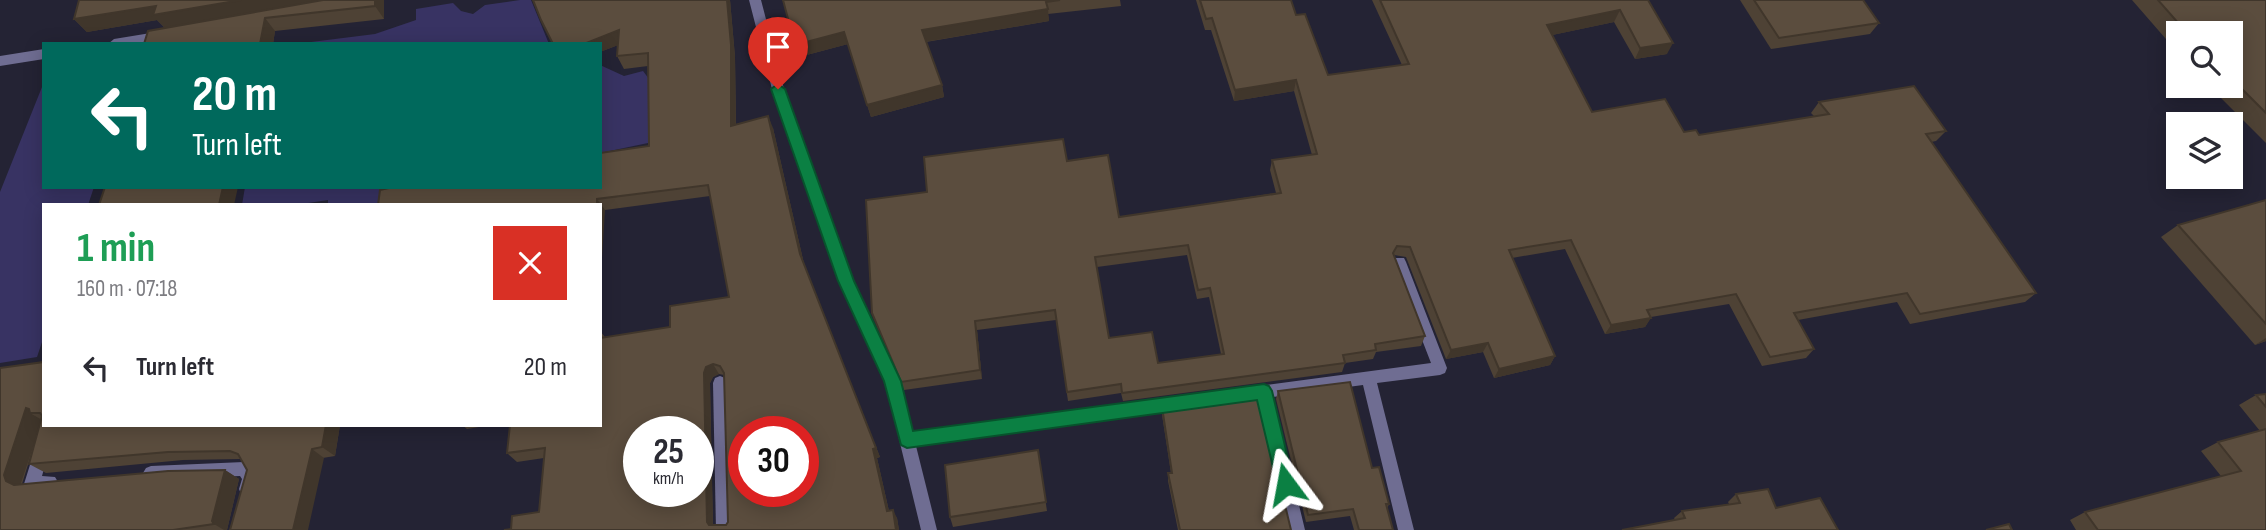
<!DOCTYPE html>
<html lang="en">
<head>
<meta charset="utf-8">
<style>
  body { margin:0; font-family:"Sofia Sans Condensed",sans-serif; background:#f7f7f7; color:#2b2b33; height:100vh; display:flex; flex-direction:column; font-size:26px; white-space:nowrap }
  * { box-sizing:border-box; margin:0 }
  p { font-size:23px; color:#7c7c81 }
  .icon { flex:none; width:38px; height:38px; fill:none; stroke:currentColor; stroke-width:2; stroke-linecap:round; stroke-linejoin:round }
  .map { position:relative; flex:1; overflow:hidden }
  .panel { position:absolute; left:42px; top:203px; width:560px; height:224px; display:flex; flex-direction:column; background:#fff; border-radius:0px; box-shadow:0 4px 18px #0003 }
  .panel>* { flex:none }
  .hud { position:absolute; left:42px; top:42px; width:560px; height:147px; border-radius:0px; box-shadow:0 4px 18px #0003; background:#00695c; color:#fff; overflow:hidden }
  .controls { position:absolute; left:2166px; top:21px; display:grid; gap:14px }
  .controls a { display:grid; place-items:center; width:77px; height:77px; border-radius:0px; background:#fff; box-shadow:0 4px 18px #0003; font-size:35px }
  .speed { position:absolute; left:623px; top:416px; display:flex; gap:14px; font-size:35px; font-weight:700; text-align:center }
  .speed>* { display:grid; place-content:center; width:91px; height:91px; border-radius:50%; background:#fff; box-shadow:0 4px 18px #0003; line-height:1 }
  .speed small { font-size:18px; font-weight:400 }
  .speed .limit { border:10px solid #d22; background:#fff; color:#111 }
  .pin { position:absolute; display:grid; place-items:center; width:60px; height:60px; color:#fff; margin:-72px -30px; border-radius:50% 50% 50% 0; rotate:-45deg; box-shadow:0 0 7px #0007 }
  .pin .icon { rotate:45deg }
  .me { position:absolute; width:77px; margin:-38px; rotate:347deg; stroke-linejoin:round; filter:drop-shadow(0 0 5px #0008) }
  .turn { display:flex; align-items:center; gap:24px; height:147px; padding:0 35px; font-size:32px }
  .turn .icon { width:91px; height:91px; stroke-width:2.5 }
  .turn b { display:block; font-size:49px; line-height:60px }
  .round { display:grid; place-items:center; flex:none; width:74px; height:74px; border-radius:0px; background:#f7f7f7 }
  .head { display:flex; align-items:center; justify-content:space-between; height:119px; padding:0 35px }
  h1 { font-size:42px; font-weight:700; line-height:52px; color:#1e9e55 }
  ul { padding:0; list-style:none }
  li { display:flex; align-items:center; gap:21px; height:91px; padding:0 35px }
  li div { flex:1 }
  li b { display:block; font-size:26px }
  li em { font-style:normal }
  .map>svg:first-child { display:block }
</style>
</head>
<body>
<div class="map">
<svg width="2266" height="530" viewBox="0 0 2266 530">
  <rect width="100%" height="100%" fill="#242334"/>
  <!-- green -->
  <g fill="#383363">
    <polygon points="520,0 531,0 549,44 295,44 375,34 416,20 416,9 453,3 461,11 473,14 485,5"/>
    <polygon points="600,65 624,76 643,71 649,79 648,143 600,153"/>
    <polygon points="44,82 44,187 94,187 88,205 44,205 44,336 37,357 0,363 0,192"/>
    <polygon points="245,187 393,187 383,205 328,205 328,200 295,205 242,205"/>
  </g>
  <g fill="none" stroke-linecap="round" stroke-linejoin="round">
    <!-- street -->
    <g fill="#6f6d92" fill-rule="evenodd">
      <polygon points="749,0 761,0 784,89 853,281 899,381 912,432 1431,363 1392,262 1394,258 1404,258 1406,262 1447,368 1445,373 1440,375 1377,383 1414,530 1398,530 1363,385 1273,397 1305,530 1289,530 1258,399 916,446 937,530 921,530 885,381 839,281 772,89"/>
      <path d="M163,31L169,36C157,49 125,44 108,44L114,39Z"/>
      <polygon points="44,49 44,59 0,66 0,56"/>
      <polygon points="720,376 725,378 727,383 732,530 716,530 713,383 715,378"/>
      <path d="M44,420V425H56L42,476L55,477L58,482L55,487C47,491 35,493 26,489L24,484Z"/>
      <polygon points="244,462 249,464 258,478 253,494 247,496 241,494 239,489 242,479 240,476 151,480 146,478 143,473 146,468 151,466"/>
    </g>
  </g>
  <!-- wall -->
  <g fill="#4e4235" fill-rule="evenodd">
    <polygon points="79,0 384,0 384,19 275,31 273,44 144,44 165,28 157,20 87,32 74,19"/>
    <path d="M533,0H730L735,57L736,124L773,128L804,264L880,457L877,458L889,511L897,518L899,530H504L511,529L539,512L544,458L517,462L507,453L600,331L605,337L670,327L729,297L710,196L605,210L378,205L649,146L648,66L624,69L617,56L618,45L600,52V44ZM719,374L724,375L728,522L726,525H713L710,383L713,377Z"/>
    <polygon points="783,0 1120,0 1121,6 1048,14 1049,21 926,42 942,85 944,97 871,117 848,44 799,57"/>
    <path d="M1196,0H1291L1296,15L1328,75L1402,65L1372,0H1648L1667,54L1635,59L1614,22L1552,35L1592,112L1699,135L1814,116L1811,113L1819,102L1946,131L1936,141L1931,142L2036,293L2025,302L1910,324L1897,302L1798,320L1814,349L1806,358L1762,366L1729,304L1651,317L1645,327L1605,334L1565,249L1512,258L1555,356L1550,365L1494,378L1483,352L1446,359L1406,257L1394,255L1425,336L1421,346L1376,352L1373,359L1345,363L1342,372L1123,401L1121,393L1068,401L1056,320L977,330L982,379L904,390L872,313L927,192L1067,161L1119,217L1276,193L1270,170L1272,160L1312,155L1294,91L1234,101L1211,30H1205ZM1187,255L1197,299L1209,297L1221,354L1158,363L1109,338L1097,267Z"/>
    <polygon points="1740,0 1863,0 1879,23 1870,34 1771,49"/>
    <polygon points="2132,0 2266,0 2266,143 2209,86 2231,86 2231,33 2179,33 2179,54"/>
    <polygon points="2266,200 2266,341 2255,345 2161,237 2178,225"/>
    <polygon points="44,362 44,425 340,425 335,456 247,470 241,459 183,460 46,473 29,464 36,439 22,484 225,470 239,479 227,530 0,530 0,368"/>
    <polygon points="1278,391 1372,468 1389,504 1387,509 1393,530 1354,530 1350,516 1306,522 1276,399"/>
    <polygon points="2266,394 2266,530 2076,530 2070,520 2085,512 2221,476 2201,451 2218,442 2260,431 2239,405 2256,395"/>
    <polygon points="1162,407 1291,530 1178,530 1168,481 1168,473 1171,473 1162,415"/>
    <polygon points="462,425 491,425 467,429"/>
    <polygon points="1038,450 1047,511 953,527 950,517"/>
    <polygon points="1736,494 1776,508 1838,530 1675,520 1674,518 1682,511 1729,504 1728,502"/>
  </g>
  <!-- shaded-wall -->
  <g fill="#40362b">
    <polygon points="241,0 325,0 165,28 157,20 87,32 74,19 156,6"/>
    <polygon points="375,0 384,0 384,19 375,6"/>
    <polygon points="727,0 730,0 735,57 736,137 731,126"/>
    <polygon points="1048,9 1049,21 924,42 922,30"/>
    <polygon points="1620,10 1614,22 1543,37 1547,25"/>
    <polygon points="265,18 275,31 273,44 260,44"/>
    <polygon points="619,30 626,42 600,52 600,44 584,44"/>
    <polygon points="844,32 848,44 799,57 795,45"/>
    <polygon points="1673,43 1667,54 1635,59 1640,48"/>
    <polygon points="1296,80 1294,91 1234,101 1235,90"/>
    <polygon points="942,85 944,97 871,117 867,105"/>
    <polygon points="768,116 773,128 804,264 880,457 877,458 891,520 887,511 800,254"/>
    <polygon points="223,187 238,187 234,205 219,205"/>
    <polygon points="597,199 605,210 600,290 600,205 597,205"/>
    <polygon points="1651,318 1645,327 1605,334 1611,325"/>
    <polygon points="975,321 977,330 982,379 980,370"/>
    <polygon points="2266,338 2266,341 2255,345"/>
    <polygon points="1488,343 1483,352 1446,359 1451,350"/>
    <polygon points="1555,356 1550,365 1494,378 1499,369"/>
    <polygon points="713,364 719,374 713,377 710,383 713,530 707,522 704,373 706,367"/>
    <polygon points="26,408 34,413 30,413 42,420 21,483 24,490 6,481 4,475"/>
    <polygon points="326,425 340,425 335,456 322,447"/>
    <polygon points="312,449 324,458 308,530 293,530"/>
    <polygon points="225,470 239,479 227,530 224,530 214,524 212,521"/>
    <polygon points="893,510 897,518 899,530 896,530"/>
  </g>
  <!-- building -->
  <g fill="#5b4d3e" stroke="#40362b" stroke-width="2" fill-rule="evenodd">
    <polygon points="79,0 241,0 153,15 156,6 74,19"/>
    <polygon points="323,0 375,0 375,6 265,18 260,44 144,44 148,31"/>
    <path d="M533,0H727L731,45V126L768,116L800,254L876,448L873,449L887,511L893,510L896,530H504L511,529L512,516L539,512L545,448L507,453L510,425H600V338L670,327V306L729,297L708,185L597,199V205H378L380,190L393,187H600V153L649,146L648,53L617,56L619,30L584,44H553L541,20ZM713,364L720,366L724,373L728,522L726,525H709L707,522L704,373L706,367ZM639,432H698V492H639ZM744,432H803V492H744Z"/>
    <polygon points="783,0 1060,0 1046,2 1048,9 922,30 942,85 867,105 844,32 795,45"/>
    <path d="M1200,0H1291L1296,15L1305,14L1328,75L1409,64L1380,0H1648L1673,43L1640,48L1620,10L1547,25L1592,112L1665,99L1684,132L1696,130L1699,135L1829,114L1819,102L1914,86L1946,131L1926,134L2036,293L1920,314L1907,293L1794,313L1814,349L1770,357L1736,294L1647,310L1651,318L1611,325L1571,240L1509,250L1555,356L1499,369L1488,343L1451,350L1410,247L1397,246L1393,253L1425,336L1375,344L1376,350L1343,355L1345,363L1122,393L1121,384L1067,392L1055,310L975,321L980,370L901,382L872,313L866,200L927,192L924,157L1063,139L1067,161L1108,155L1119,217L1281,193L1272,160L1317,154L1296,80L1235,90L1212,18L1206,19ZM1188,245L1198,290L1210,288L1224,354L1158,363L1152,332L1109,338L1095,257Z"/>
    <polygon points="1754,0 1863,0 1879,23 1779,38"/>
    <polygon points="2158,0 2266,0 2266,113 2231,78 2231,33 2187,33"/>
    <polygon points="105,187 223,187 219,205 99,205"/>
    <polygon points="2266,200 2266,324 2178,225"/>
    <polygon points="44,362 44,425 326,425 322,447 312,449 293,530 230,530 247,470 238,454 230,451 168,452 29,464 42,416 40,413 30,413 29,409 26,408 4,475 6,481 14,485 168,471 225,470 212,521 214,524 173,530 0,530 0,368"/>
    <polygon points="1350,382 1372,468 1379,467 1389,504 1386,504 1393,530 1359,530 1353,509 1308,515 1278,391"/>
    <polygon points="1258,393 1291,530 1180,530 1168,473 1172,473 1162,407"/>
    <polygon points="2266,394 2266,407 2256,395"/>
    <polygon points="2266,429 2266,530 2098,530 2085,512 2241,471 2218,442"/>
    <polygon points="1038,450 1046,502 950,517 945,465"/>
    <polygon points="1768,489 1776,508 1820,498 1838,530 1622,530 1685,518 1682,511 1740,503 1736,494"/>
    <polygon points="2009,524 2012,530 1986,530"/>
  </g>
  <!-- route -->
  <polygon fill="#0b8043" stroke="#07532c" stroke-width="2" points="778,84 785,89 854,281 901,381 913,431 1264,384 1269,386 1272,391 1294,484 1292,490 1286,492 1279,490 1277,484 1257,400 907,448 901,445 884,381 838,281 771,89"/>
</svg>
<div class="controls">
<a><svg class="icon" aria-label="search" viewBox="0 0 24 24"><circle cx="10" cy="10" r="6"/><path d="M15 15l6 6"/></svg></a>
<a><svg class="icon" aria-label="layers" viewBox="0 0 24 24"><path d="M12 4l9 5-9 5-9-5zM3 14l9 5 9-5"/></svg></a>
</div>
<div class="speed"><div>25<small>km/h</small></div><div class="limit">30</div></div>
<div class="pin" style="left:778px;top:89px;background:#d93025"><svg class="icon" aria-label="arrive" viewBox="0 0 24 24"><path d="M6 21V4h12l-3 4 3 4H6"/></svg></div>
<svg class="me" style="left:1286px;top:484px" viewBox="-20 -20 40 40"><path d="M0-17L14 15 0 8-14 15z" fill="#0b8043" stroke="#fff" stroke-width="4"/></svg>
<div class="hud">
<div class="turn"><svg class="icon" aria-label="left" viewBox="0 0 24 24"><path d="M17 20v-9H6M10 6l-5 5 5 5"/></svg><div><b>20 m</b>Turn left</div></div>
</div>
<section class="panel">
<div class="head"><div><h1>1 min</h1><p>160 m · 07:18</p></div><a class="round" style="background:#d93025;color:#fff"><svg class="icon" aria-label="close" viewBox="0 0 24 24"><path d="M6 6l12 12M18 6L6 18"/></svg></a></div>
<ul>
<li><svg class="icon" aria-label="left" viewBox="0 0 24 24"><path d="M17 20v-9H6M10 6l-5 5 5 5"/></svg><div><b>Turn left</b></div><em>20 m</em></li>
</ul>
</section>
</div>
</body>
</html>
